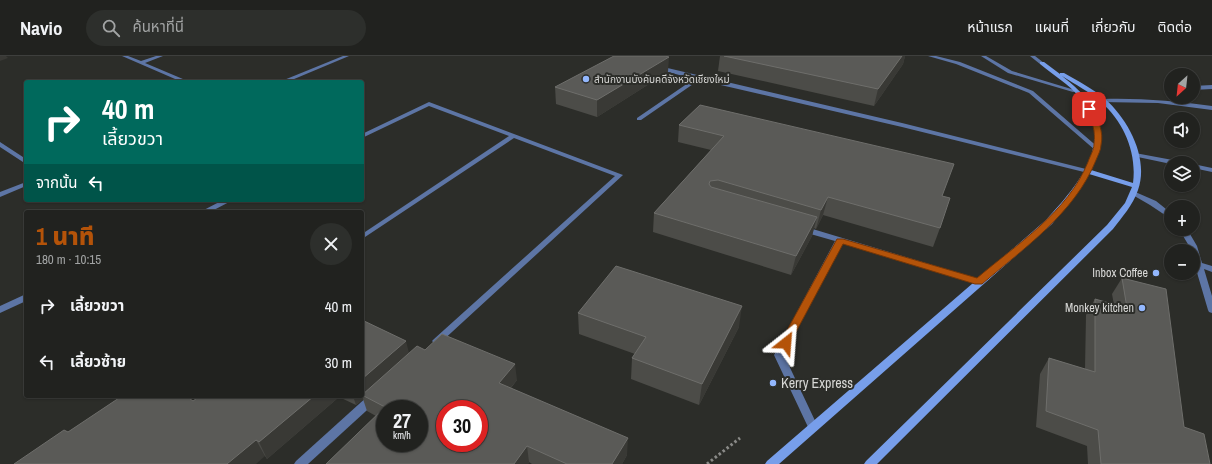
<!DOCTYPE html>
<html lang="th">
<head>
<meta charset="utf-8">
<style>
  body { margin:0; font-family:"Archivo Narrow","Noto Sans Thai",sans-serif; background:#2d2f2c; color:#f1f3f6; height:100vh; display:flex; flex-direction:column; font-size:15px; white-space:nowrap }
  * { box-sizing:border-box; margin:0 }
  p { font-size:13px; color:#a2a4a4 }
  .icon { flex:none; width:22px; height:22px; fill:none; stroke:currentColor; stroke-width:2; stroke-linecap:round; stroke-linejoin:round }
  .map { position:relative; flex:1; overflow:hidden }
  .panel { position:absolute; left:24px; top:154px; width:340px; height:188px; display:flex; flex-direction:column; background:#21221f; border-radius:4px; box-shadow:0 1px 3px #0004,0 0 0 1px #3e3f3d }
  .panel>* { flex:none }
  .top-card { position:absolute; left:24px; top:24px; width:340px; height:122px; border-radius:4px; box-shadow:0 1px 3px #0004,0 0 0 1px #3e3f3d; background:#00695c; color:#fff; overflow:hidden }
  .needle { width:26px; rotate:207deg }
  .controls { position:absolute; left:1164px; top:12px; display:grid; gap:8px }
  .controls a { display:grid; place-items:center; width:36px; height:36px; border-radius:50%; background:#21221f; box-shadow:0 1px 3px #0004,0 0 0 1px #3e3f3d; font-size:20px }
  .speed { position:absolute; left:376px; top:344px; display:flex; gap:8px; font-size:20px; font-weight:700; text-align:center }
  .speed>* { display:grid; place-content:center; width:52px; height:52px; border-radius:50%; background:#21221f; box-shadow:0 1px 3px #0004,0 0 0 1px #3e3f3d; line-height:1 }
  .speed small { font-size:10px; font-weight:400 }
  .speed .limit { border:6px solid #d22; background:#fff; color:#111 }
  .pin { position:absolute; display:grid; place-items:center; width:34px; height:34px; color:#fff; margin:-17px; border-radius:8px; box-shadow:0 2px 6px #0006 }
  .me { position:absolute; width:44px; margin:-22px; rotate:28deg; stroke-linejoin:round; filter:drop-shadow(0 0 3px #0008) }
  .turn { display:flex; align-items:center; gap:14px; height:84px; padding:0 12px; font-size:18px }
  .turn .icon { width:52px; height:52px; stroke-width:2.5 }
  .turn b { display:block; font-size:28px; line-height:34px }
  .then { display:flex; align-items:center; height:38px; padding:0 12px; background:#0003; gap:8px; font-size:15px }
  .round { display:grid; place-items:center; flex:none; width:42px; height:42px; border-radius:21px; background:#2d2f2c }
  .summary { display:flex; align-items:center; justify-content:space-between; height:68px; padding:0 12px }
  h1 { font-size:24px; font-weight:800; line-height:30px; color:#b45309 }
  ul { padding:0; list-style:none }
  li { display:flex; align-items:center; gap:12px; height:56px; padding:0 12px }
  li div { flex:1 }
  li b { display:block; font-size:15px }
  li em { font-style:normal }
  header { display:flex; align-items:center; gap:24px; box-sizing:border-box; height:56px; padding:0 20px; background:#21221f; border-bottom:1px solid #3e3f3d }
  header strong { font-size:19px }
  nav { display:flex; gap:22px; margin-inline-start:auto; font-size:14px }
  .search { width:280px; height:36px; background:#2d2f2c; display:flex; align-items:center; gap:10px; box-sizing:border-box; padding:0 14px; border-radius:22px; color:#a2a4a4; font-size:15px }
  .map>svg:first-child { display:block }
</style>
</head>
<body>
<header>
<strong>Navio</strong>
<div class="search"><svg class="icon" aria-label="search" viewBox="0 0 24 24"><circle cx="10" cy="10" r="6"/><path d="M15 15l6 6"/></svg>ค้นหาที่นี่</div>
<nav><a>หน้าแรก</a><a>แผนที่</a><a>เกี่ยวกับ</a><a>ติดต่อ</a></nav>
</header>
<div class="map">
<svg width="1212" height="408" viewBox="0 0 1212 408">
  <rect width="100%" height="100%" fill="#2c2d29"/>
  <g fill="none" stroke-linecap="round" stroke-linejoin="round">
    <!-- path -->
    <polyline stroke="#8a8a87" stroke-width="3" stroke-dasharray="2.5 2.5" stroke-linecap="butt" points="707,408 740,382"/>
    <!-- lane -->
    <g fill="#5d75a5" fill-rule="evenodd">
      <polygon points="981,0 986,0 1012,15 1078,35 1073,36 1008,17"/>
      <polygon points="659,10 902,67 1090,114 1091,115 1088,117 902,71 699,24 641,64 637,64 637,62 694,23 657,13 657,11"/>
    </g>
    <!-- street -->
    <g fill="#5d75a5" fill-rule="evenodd">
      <polygon points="122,0 128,0 141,5 156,0 163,0 145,7 190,26 182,26"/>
      <polygon points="343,0 349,0 287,26 279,26"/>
      <polygon points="928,0 936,0 960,6 1033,35 1100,93 1099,94 1095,94 1029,37 956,8"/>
      <polygon points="1030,0 1035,0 1044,7 1040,8"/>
      <polygon points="1212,29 1212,33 1193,34 1193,30"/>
      <path d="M1103,43C1140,42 1176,45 1212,50V54L1158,47L1101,46V44Z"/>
      <polygon points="429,46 623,119 440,287 434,287 432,285 434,283 615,120 514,82 362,183 362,178 509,80 429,50 362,82 362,78"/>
      <polygon points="0,86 26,103 26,108 0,91"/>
      <polygon points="1135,97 1178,105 1181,107 1171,108 1133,100 1133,98"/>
      <polygon points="1193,108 1212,112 1212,116 1193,112"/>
      <polygon points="26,126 26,130 0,141 0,136"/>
      <polygon points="1133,135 1156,145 1171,157 1171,163 1150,149 1131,138 1130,137 1131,136"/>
      <polygon points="223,144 233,144 210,156 200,156"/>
      <polygon points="800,171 806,171 982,224 983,226 979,229 976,228 842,187 784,299 818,371 817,374 813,375 809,374 808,371 774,299 835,185 800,175 799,173"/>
      <polygon points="1179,173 1187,173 1197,190 1202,207 1212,210 1212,216 1204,213 1212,240 1212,257 1209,256 1208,254 1193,203 1193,195 1191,195 1189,190"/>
      <polygon points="26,238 26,245 0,257 0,250"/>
      <polygon points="373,338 377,339 378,342 377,345 308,408 294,408 296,405 369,339"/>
    </g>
    <!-- secondary -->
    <path fill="#779eea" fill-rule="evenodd" d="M1040,6H1044L1060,18V17H1064C1078,25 1093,33 1105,43C1129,64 1149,103 1138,134C1133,149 1122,161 1113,173L877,408H864L866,405L1107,169L1125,147L1132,131L1089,118L1078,135L1052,168L779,408H765L767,405L1046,164C1077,130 1116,87 1080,42C1069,28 1053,19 1040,8ZM1062,20C1076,29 1090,36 1101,46C1124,66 1137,97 1133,127L1091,114C1113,73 1096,46 1062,20Z"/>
  </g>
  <!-- wall -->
  <g fill="#4c4c48">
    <polygon points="720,0 905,0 903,8 874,50 718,15"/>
    <polygon points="668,16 597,61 556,48 555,31"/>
    <polygon points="700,49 942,140 940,172 933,191 823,159 816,173 814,172 812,180 791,219 653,176 654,157 711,94 678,86 679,69"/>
    <polygon points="1122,222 1184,371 1210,408 1088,408 1087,390 1036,371 1040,318 1049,302 1085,313 1086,259 1095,243 1114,249 1112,238"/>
    <polygon points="578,257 739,271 699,349 631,323 632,302 635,298 579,278"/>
    <polygon points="362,264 409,297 425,294 517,324 511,332 627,399 622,408 532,408 529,406 528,408 326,408 376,360 367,355 363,343 356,349 339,341 267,403 265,400 68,376 193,345 200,340 362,340"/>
  </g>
  <!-- shaded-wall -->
  <g fill="#393935">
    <polygon points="0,0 6,0 8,2 0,5"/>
    <polygon points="902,0 905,0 903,8 874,50 878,33"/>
    <polygon points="669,1 668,16 597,61 597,44"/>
    <polygon points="828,141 823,159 816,173 821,154"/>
    <polygon points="817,161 812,180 791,219 796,200"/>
    <polygon points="742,250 739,271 699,349 702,328"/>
    <polygon points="406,285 410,301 362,339 362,323"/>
    <polygon points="515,308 517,324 501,343 499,327"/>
    <polygon points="362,339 363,343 356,349 353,340 362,340"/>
    <polygon points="314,340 339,340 339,341 267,403 259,386"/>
    <polygon points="628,382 627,399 622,408 612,408"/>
    <polygon points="256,384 265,400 256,408 227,408"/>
    <polygon points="527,390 529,406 528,408 514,408"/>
  </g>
  <!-- building -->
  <g fill="#5a5a57" stroke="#6e6e6b" fill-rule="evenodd">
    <polygon points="614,0 665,0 669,1 597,44 555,31"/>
    <polygon points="724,0 902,0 878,33"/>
    <polygon points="700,49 954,108 942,140 950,142 940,172 828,141 821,154 718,124 710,125 709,128 711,131 817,161 796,200 654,157 724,80 679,69"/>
    <polygon points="616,210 742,250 702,328 632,302 646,281 578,257"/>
    <polygon points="1122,222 1166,233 1184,371 1204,378 1210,408 1101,408 1098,374 1046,355 1049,302 1095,316 1095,243 1127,252"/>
    <polygon points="362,264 406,285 362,323"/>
    <path d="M442,278L515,308L499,327L628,382L612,408H567L527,390L514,408H326L385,351L362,339L417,290L425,294ZM385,353H419V387H385ZM445,353H479V387H445Z"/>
    <polygon points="122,340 186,340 193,345 200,340 314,340 259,386 256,384 227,408 14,408 64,374 68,376"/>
  </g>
  <!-- route -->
  <path fill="#b45309" stroke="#753606" d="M1087,52H1092C1098,63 1104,76 1101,89C1101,94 1098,99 1096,104C1075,157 1024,192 982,228H975L843,188L789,289H782L780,287L837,183H843L977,222C1017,188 1068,156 1088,106C1090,100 1094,94 1094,88C1096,75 1092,65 1086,53Z"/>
  <!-- markers -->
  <g fill="#93b7fd" stroke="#2c2d29" stroke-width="1.5">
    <circle cx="586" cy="23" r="4"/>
    <circle cx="1156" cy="217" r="4"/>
    <circle cx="1142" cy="252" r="4"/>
    <circle cx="773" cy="327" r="4"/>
  </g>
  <g text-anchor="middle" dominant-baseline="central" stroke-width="4" stroke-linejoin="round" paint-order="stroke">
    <!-- far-poi labels -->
    <g font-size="10" fill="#d7d7d5" stroke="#2c2d29" text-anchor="start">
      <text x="594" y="23">สำนักงานบังคับคดีจังหวัดเชียงใหม่</text>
    </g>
    <!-- poi labels -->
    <g font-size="12" fill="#d7d7d5" stroke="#2c2d29" text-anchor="end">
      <text x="1148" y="217">Inbox Coffee</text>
      <text x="1134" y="252">Monkey kitchen</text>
    </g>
    <!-- near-poi labels -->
    <g font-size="14" fill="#d7d7d5" stroke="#2c2d29" text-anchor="start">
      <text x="781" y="327">Kerry Express</text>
    </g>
  </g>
</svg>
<div class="controls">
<a><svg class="needle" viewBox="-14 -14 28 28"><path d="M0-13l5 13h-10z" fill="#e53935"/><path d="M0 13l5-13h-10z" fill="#a2a4a4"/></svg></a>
<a><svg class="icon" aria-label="sound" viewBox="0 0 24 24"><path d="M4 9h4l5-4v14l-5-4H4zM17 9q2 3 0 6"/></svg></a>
<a><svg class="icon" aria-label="layers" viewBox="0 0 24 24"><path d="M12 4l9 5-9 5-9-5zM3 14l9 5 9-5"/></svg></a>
<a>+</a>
<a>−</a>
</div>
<div class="speed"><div>27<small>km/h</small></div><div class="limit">30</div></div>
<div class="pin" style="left:1089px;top:53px;background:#d93025"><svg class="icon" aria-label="arrive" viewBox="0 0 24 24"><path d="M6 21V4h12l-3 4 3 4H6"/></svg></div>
<svg class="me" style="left:786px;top:287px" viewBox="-20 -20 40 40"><path d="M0-17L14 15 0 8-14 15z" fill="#b45309" stroke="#fff" stroke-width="4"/></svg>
<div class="top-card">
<div class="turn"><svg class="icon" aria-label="right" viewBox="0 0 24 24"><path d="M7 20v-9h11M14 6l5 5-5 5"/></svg><div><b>40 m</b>เลี้ยวขวา</div></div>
<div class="then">จากนั้น<svg class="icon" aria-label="left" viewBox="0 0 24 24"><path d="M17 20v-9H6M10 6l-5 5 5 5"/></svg></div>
</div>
<section class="panel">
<div class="summary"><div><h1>1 นาที</h1><p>180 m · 10:15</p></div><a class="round"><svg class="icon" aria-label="close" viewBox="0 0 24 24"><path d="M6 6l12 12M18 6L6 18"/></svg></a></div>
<ul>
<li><svg class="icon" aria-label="right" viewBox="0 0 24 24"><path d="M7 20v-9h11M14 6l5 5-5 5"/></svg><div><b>เลี้ยวขวา</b></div><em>40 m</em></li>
<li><svg class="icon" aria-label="left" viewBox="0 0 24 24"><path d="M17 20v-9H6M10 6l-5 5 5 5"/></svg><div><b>เลี้ยวซ้าย</b></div><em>30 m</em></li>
</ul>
</section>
</div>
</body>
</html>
